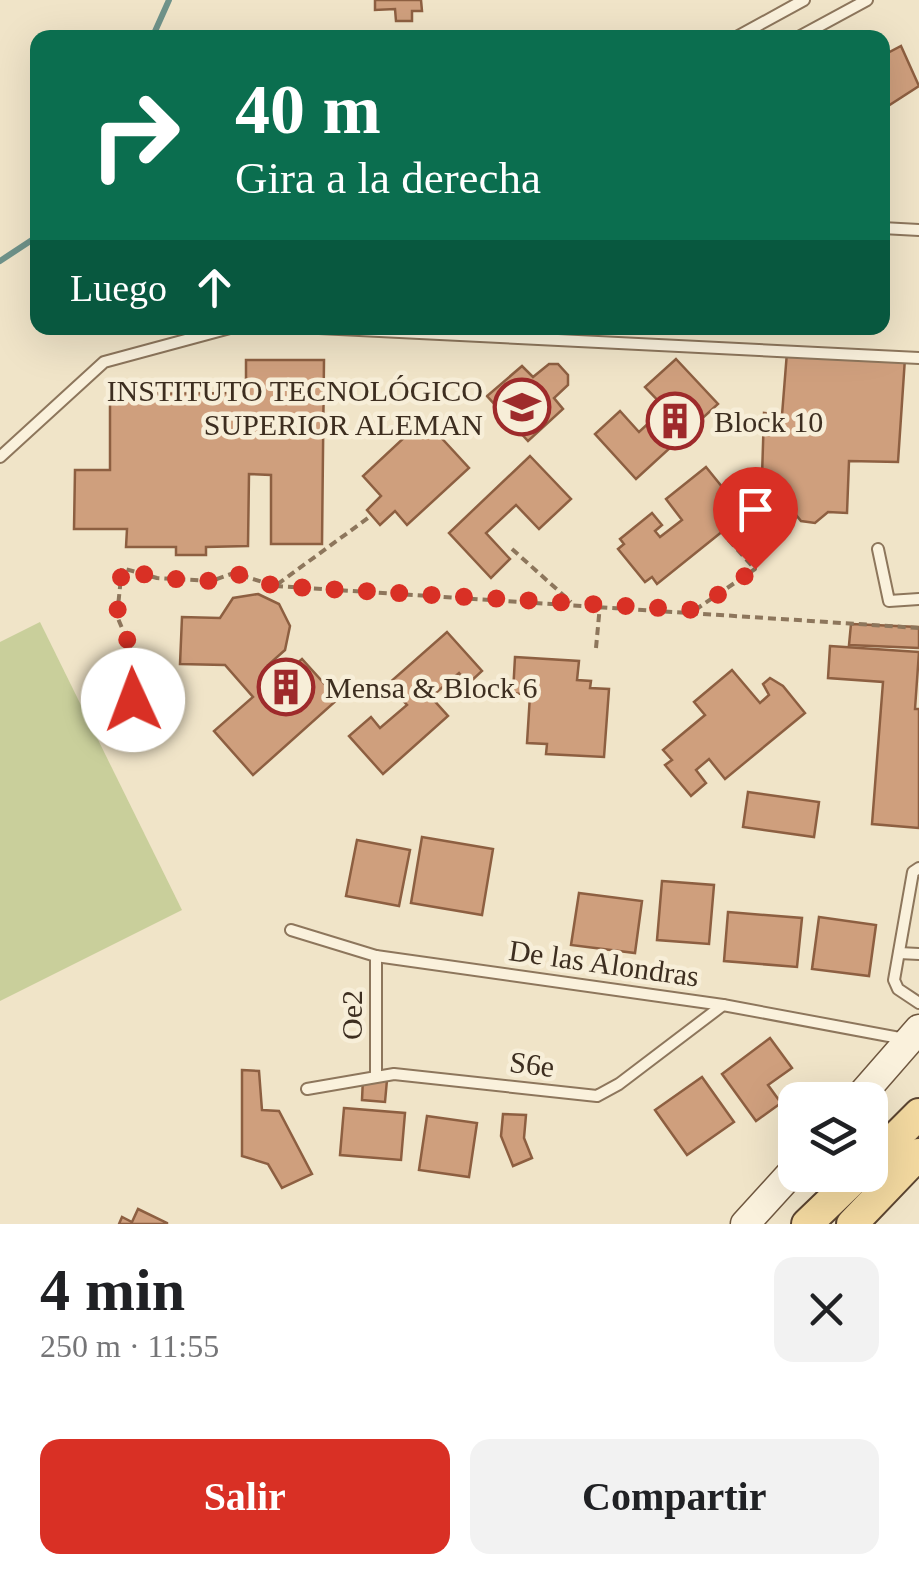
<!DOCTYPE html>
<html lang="es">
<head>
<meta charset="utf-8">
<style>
  body { margin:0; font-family:"Times New Roman",serif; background:#f2f2f2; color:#202124; height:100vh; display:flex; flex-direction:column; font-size:38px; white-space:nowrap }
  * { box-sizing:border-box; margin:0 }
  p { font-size:32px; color:#757577 }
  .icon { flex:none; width:55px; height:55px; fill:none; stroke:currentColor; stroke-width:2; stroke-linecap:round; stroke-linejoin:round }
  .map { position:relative; height:1224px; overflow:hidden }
  .drawer { display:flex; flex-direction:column; background:#fff; flex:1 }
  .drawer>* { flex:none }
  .guide { position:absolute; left:30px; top:30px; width:860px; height:305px; border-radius:20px; box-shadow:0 10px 40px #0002; background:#0b6e4f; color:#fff; overflow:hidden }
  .tools { position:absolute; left:778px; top:1082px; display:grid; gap:20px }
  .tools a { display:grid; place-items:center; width:110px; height:110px; border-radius:20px; background:#fff; box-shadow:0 10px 40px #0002; font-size:50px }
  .pin { position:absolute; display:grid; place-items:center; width:85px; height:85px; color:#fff; margin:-102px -42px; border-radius:50% 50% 50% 0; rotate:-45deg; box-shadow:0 0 10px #0007 }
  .pin .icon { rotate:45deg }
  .me { position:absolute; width:110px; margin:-55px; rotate:358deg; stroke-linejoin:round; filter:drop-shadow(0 0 8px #0008) }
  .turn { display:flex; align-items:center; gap:35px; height:210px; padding:0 40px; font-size:45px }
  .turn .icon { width:130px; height:130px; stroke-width:2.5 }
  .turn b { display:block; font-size:70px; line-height:85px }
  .then { display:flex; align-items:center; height:95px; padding:0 40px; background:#0003; gap:20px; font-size:38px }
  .round { display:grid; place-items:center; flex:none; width:105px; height:105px; border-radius:20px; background:#f2f2f2 }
  .headline { display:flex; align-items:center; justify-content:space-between; height:170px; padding:0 40px }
  h1 { font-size:60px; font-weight:700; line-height:75px }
  .action { display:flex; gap:20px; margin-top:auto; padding:20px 40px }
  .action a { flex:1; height:115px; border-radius:20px; background:#d93025; color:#fff; font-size:40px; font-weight:700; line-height:115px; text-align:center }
  .action a+a { background:#f2f2f2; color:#202124 }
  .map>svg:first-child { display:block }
</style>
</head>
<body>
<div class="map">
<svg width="919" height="1224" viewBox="0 0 919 1224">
  <rect width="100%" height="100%" fill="#f0e4c8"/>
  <!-- green -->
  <polygon fill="#c9cf9b" points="40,622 182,910 0,1001 0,642"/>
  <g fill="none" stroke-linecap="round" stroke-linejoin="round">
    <!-- stream -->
    <g stroke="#6f938a" stroke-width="6">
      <polyline points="152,38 169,0"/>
      <polyline points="0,261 38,236"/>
    </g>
  </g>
  <!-- building -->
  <g fill="#cf9f7d" stroke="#8d5f41" stroke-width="2.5">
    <polygon points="375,0 421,0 422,11 412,11 412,21 396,21 395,9 375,10"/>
    <polygon points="901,46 919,86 888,106 882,97 882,56"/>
    <polygon points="787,352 905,358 898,462 849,461 847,513 828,512 815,523 801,521 792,510 761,508 764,413 782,415"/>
    <polygon points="676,359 718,404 636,479 595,434 620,411 639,432 665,408 645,387"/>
    <polygon points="246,360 324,360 322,544 271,544 271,475 249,474 248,546 206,547 206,555 176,555 176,547 126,547 127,529 74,529 75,470 110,470 110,394 246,393"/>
    <polygon points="549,364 558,364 568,375 568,385 554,398 563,409 528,441 487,396 522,366 533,377"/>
    <polygon points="424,419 469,468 407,525 395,511 380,525 367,510 381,496 363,476"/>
    <polygon points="530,456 571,499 539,529 516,505 486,533 510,559 491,578 449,533"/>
    <polygon points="706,467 744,514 657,584 652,577 645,582 618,549 624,544 620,539 652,513 662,525 655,531 660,537 682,520 666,499"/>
    <polygon points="258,594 279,604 290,626 285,650 268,665 280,678 302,659 338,699 253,775 214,731 253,697 225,665 180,664 182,617 220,618 233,598"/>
    <polygon points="851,624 919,627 919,648 849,645"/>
    <polygon points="447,632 482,671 468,684 459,673 431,697 448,716 383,774 349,736 371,717 380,728 407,705 388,684"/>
    <polygon points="830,646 919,652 915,709 919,709 919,828 872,824 883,682 828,678"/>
    <polygon points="515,657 579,661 577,680 591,681 590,688 609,689 604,757 546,754 547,744 527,743 530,695 513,693"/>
    <polygon points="732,670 760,703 769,695 763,684 770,678 783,686 805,713 725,779 709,759 696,770 706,783 691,796 665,765 672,760 663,750 705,715 694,702"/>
    <polygon points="748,792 819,802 814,837 743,827"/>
    <polygon points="422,837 493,849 482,915 411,903"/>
    <polygon points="357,840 410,850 399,906 346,896"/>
    <polygon points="662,881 714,885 709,944 657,940"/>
    <polygon points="579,893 642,901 635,953 571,945"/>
    <polygon points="728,912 802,918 797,967 724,961"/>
    <polygon points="819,917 876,925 869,976 812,969"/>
    <polygon points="770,1038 792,1068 768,1085 781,1103 756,1121 722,1074"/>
    <polygon points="242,1070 259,1071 262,1110 279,1111 312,1174 282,1188 268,1164 242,1156"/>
    <polygon points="702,1077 734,1122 687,1155 655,1110"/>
    <polygon points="363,1078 387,1080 385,1102 362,1100"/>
    <polygon points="344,1108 405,1113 401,1160 340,1155"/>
    <polygon points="503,1114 526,1115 524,1138 532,1158 513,1166 501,1136"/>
    <polygon points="427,1116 477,1123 469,1177 419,1170"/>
    <polygon points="138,1209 167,1223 167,1224 119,1224 122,1217 132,1222"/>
  </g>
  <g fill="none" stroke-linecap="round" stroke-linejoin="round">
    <!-- lane casing -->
    <g stroke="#8d765c" stroke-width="14">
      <g id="lane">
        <polyline points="735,38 804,0"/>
        <polyline points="797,38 867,0"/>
        <polyline points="882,228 919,230"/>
        <polyline points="319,328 919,358"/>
        <polyline points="0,457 104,362 230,328"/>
        <polyline points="878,549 889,601 919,599"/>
        <polyline points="919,868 913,872 894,980 898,989 919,1003"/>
        <polyline points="291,930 376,956 723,1005 905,1039"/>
        <polyline points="899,953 919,954"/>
        <polyline points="376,1075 376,956"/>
        <polyline points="307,1089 394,1074 597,1096 619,1084 723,1005"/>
      </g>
    </g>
    <!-- secondary casing -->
    <g stroke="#6f573f" stroke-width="31">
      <g id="secondary">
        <polyline points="857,1100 919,1029"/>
        <polyline points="745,1224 795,1169"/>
      </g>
    </g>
    <!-- primary casing -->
    <g stroke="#5b4430" stroke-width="34">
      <g id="primary">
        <polyline points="870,1163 919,1114"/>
        <polyline points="807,1224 858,1175"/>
        <polyline points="852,1224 919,1154"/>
      </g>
    </g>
    <!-- path -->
    <g stroke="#8d765c" stroke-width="4" stroke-dasharray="8 5" stroke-linecap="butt">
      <polyline points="512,549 571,602"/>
      <polyline points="275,586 919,628"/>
      <polyline points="695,610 755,569 726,537"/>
      <polyline points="596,648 600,605"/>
      <polyline points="133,700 141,674 117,616 122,568 157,578 211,581 234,573 275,586 368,518"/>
    </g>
    <!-- lane -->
    <use href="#lane" stroke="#faf1dc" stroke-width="10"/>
    <!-- secondary -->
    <use href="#secondary" stroke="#faf1dc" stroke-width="28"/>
    <!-- primary -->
    <use href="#primary" stroke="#f3d9a0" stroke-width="30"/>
  </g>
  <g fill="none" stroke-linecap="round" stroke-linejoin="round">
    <!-- route -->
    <polyline stroke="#d93025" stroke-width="18" stroke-dasharray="0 32.4" points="133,700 142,674 117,616 122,568 157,578 211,581 234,573 275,586 696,610 755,569"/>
  </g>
  <!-- icons -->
  <defs>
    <g id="university-ring" transform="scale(2.875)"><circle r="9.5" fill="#f7eed8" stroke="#9e2a2b" stroke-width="1.5"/><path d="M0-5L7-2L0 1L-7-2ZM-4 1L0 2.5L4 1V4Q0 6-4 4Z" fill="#9e2a2b"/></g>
    <g id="building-ring" transform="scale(2.875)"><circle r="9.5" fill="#f7eed8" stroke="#9e2a2b" stroke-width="1.5"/><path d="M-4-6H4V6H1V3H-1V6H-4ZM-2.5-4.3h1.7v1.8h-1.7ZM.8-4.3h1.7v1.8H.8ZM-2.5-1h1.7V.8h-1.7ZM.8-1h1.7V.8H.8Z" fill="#9e2a2b"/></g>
  </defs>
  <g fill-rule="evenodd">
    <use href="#university-ring" x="522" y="407"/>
    <use href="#building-ring" x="675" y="421"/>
    <use href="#building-ring" x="286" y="687"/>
  </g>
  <g text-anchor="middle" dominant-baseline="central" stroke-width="9" stroke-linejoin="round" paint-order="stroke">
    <!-- poi labels -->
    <g font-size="30" fill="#3d2e20" stroke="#f7eed8" text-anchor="start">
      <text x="483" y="390" text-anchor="end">INSTITUTO TECNOLÓGICO<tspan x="483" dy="34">SUPERIOR ALEMAN</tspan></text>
      <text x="714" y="421">Block 10</text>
      <text x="325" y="687">Mensa &amp; Block 6</text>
    </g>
    <!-- street labels -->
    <g font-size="30" fill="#3d2e20" stroke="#f7eed8">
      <text transform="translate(604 963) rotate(8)">De las Alondras</text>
      <text transform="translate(351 1015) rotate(-90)">Oe2</text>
      <text transform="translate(532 1064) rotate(7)">S6e</text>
    </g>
  </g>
</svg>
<div class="tools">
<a><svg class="icon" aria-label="layers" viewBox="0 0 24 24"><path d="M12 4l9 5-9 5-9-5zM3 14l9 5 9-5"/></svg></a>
</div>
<div class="pin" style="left:755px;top:569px;background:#d93025"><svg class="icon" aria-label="arrive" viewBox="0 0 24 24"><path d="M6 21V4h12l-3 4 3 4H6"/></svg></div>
<svg class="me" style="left:133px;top:700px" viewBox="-20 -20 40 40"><circle r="19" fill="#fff"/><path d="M0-13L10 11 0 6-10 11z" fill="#d93025"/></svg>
<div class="guide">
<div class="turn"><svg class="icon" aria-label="right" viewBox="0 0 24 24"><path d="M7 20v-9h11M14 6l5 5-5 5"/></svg><div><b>40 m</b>Gira a la derecha</div></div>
<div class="then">Luego<svg class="icon" aria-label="ahead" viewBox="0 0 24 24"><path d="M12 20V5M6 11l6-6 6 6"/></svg></div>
</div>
</div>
<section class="drawer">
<div class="headline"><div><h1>4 min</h1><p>250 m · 11:55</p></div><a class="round"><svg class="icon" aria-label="close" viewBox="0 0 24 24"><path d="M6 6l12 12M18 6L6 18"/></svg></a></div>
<div class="action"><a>Salir</a><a>Compartir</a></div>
</section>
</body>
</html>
